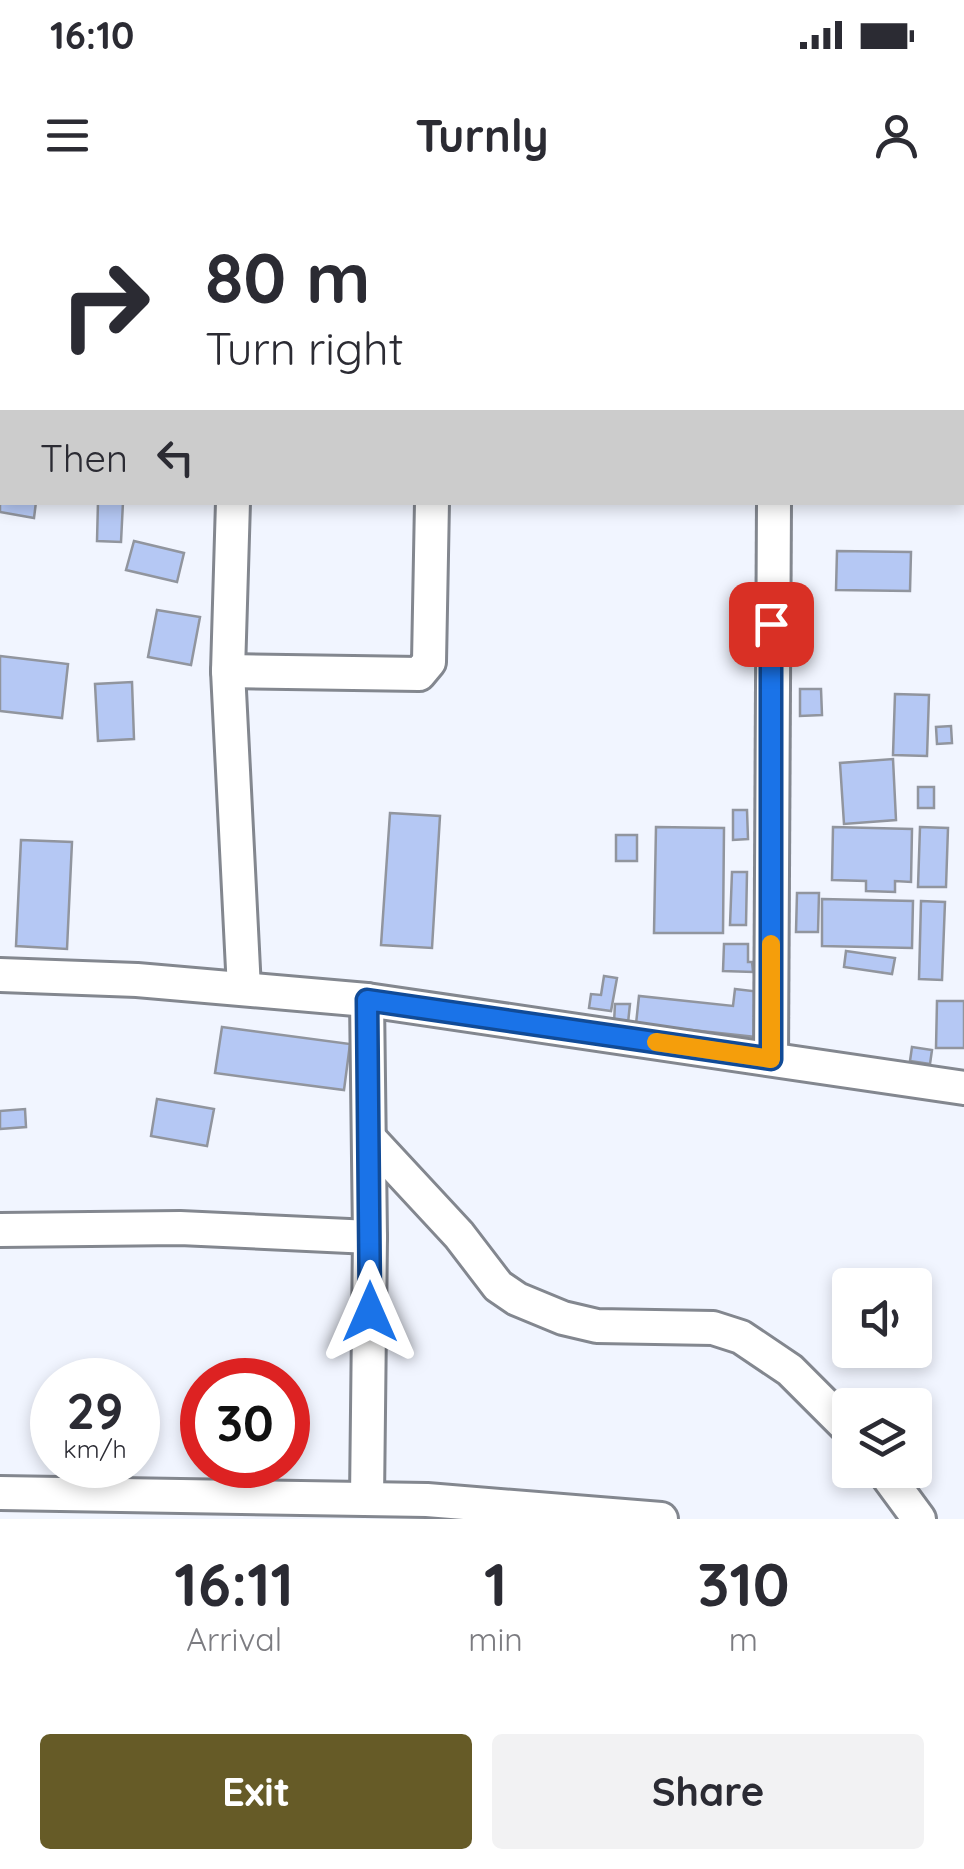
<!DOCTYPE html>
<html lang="en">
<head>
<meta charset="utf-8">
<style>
  body { margin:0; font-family:Quicksand,sans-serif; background:#f2f2f3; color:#2b2b33; height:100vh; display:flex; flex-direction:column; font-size:38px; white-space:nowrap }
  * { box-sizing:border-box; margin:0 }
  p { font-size:32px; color:#7c7c81 }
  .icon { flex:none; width:55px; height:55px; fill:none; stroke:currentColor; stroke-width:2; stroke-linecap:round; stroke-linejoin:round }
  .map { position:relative; height:1319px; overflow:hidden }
  .details { display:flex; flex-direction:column; background:#fff; flex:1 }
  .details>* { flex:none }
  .hud { position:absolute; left:0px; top:0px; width:965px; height:305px; box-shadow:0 5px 15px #0003; background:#fff; color:#2b2b33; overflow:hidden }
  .fabs { position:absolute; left:832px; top:1068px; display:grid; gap:20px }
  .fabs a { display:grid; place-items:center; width:100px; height:100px; border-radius:10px; background:#fff; box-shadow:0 5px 15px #0003; font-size:50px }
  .speed { position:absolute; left:30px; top:1158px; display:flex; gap:20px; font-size:50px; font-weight:700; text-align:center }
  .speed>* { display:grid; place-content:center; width:130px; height:130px; border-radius:50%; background:#fff; box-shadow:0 5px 15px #0003; line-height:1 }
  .speed small { font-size:25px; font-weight:400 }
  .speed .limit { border:15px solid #d22; background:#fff; color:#111 }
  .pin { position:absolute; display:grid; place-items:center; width:85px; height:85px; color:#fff; margin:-42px; border-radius:20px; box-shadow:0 5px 15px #0006 }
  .me { position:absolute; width:110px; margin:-55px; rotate:0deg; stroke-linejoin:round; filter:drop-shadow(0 0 8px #0008) }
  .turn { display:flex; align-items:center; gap:35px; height:210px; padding:0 40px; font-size:45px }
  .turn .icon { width:130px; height:130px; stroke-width:2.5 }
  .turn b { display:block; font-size:70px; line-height:85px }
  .then { display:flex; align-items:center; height:95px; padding:0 40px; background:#0003; gap:20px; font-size:38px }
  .eta { display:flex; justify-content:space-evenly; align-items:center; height:170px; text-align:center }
  .eta b { font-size:60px; font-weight:700; line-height:70px }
  .cta { display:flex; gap:20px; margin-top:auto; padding:20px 40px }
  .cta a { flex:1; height:115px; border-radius:10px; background:#665b27; color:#fff; font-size:40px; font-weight:700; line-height:115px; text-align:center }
  .cta a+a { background:#f2f2f3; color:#2b2b33 }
  .status { display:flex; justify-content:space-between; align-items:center; height:70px; padding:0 50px; background:#fff; direction:ltr }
  .status svg { height:28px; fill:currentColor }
  header { display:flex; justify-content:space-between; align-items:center; height:130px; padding:0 40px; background:#fff; font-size:45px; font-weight:700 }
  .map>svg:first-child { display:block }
</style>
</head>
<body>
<div class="status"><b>16:10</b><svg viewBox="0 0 49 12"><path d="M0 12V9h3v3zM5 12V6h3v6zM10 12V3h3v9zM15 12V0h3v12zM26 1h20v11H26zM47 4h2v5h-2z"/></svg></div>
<header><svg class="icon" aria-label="menu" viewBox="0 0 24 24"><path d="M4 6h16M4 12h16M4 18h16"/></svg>Turnly<svg class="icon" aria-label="person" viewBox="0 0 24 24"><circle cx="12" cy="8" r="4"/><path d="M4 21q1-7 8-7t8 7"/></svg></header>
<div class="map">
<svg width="964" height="1319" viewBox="0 0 964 1319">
  <rect width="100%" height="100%" fill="#f1f5ff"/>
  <!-- building -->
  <g fill="#b5c8f4" stroke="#91959e" stroke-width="2.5">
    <polygon points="0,267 2,302 36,302 34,318 0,312"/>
    <polygon points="98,302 123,302 121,342 97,341"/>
    <polygon points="134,341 184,353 177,382 126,370"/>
    <polygon points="837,351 911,352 910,391 836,390"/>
    <polygon points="157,410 200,417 191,465 148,457"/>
    <polygon points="0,456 68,464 62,518 0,511"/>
    <polygon points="132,482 134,539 98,541 95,484"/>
    <polygon points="800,489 821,489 822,515 800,516"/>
    <polygon points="895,494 929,495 927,556 893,555"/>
    <polygon points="951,526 952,543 937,544 936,527"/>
    <polygon points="893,559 896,620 844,624 840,563"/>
    <rect x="918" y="587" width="16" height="21"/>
    <polygon points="733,610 747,610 748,639 733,640"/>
    <polygon points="390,613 440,616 432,748 381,745"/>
    <polygon points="656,627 724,628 723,733 654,733"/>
    <polygon points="833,627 912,629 911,682 895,681 895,692 866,691 866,681 832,680"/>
    <polygon points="920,627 948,628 946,687 918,687"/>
    <rect x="616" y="635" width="21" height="26"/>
    <polygon points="21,640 72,642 67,749 16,746"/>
    <polygon points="732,672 747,672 746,725 730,725"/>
    <polygon points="797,693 819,693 818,732 796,732"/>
    <polygon points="822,699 913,701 912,748 822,746"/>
    <polygon points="921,701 945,702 942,780 919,779"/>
    <polygon points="724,744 748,744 748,762 752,762 753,772 723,771"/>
    <polygon points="846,751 895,758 892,774 844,767"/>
    <polygon points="604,776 617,778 611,811 589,808 591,794 601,795"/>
    <polygon points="735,789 761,792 756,837 636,824 639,796 733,806"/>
    <polygon points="937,801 964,801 964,848 936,848"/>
    <polygon points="615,804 630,804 628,823 614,823"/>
    <polygon points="222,827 350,844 344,890 215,873"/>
    <polygon points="912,847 932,850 930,864 910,861"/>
    <polygon points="157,899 214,909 207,946 151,936"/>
    <polygon points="25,909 26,927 0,929 0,911"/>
  </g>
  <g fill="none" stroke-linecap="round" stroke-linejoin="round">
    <!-- minor casing -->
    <g stroke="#83878f" stroke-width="38">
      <g id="minor">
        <polyline points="780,0 780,2"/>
        <polyline points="244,2 244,0"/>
        <polyline points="0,104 2,104"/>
        <polyline points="233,302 228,471 244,789"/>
        <polyline points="228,471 419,474 429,462 432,302"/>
        <polyline points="0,775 137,780 367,800 964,888"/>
        <polyline points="367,800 370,1037 367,1299"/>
        <polyline points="771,859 774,302"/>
        <polyline points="369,938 459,1035 498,1086 517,1099 563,1118 597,1126 713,1128 741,1137 790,1170 850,1230"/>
        <polyline points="0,1030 180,1028 370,1037"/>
        <polyline points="883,1270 919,1319"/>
        <polyline points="0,1293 427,1300 661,1319"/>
      </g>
    </g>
    <!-- minor -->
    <use href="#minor" stroke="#fff" stroke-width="32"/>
  </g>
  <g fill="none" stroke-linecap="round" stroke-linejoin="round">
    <!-- route casing -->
    <g stroke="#114b97" stroke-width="25">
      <polyline id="route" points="370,1112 367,800 771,859 771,424"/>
    </g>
    <!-- route -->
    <use href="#route" stroke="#1a73e8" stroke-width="18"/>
    <!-- slow -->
    <polyline stroke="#f59e0b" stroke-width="18" points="656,842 771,859 771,744"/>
  </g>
</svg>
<div class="fabs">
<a><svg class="icon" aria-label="sound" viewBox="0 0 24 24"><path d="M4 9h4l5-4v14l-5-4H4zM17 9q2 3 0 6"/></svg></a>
<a><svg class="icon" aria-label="layers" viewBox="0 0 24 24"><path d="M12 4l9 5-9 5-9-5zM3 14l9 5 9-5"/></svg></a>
</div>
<div class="speed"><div>29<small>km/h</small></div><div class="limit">30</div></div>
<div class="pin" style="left:771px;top:424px;background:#d93025"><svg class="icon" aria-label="arrive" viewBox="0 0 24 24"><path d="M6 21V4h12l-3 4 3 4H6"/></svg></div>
<svg class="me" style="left:370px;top:1112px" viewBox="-20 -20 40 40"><path d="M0-17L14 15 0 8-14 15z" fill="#1a73e8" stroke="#fff" stroke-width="4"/></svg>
<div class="hud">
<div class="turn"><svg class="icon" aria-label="right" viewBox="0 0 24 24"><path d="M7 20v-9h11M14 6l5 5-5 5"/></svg><div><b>80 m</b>Turn right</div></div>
<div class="then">Then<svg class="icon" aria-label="left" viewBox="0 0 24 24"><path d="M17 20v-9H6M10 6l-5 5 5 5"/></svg></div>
</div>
</div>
<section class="details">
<div class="eta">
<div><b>16:11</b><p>Arrival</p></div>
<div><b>1</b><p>min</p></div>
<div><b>310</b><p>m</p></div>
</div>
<div class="cta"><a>Exit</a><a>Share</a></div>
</section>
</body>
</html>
